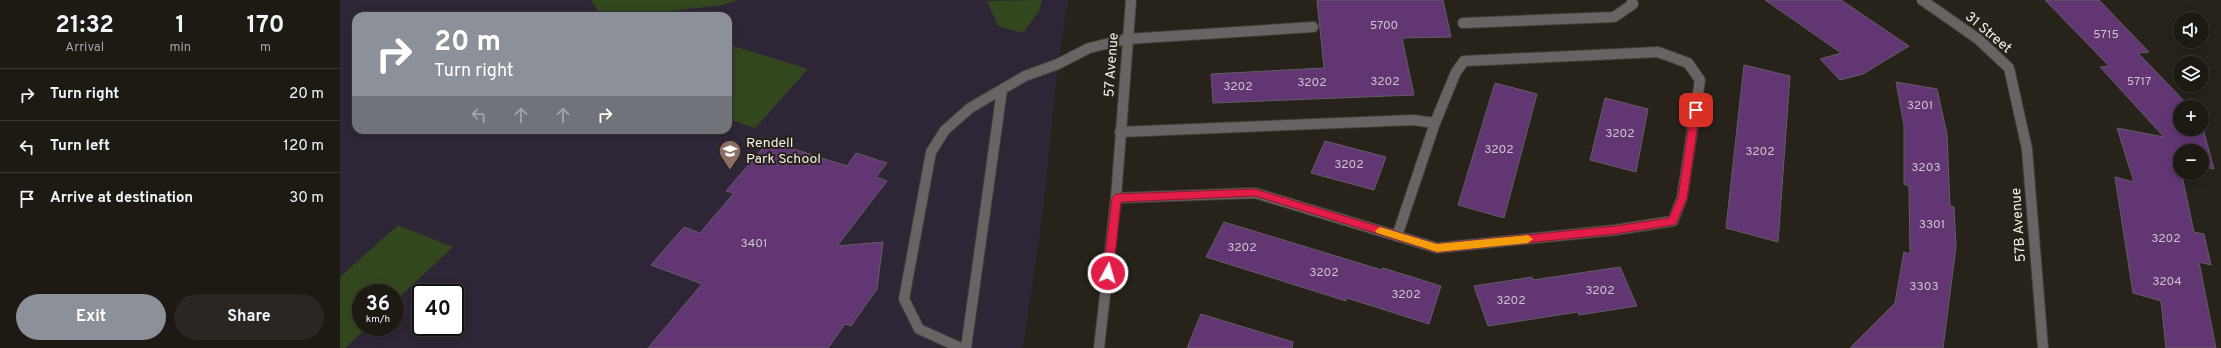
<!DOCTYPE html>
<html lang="en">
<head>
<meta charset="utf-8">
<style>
  body { margin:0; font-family:Overpass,sans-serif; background:#2a2722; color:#f1f3f6; height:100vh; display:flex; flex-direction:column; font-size:15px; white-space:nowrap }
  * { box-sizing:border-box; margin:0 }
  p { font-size:13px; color:#a0a1a0 }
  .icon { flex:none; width:22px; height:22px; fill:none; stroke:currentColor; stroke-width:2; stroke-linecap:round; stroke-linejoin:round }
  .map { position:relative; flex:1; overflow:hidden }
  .sheet { display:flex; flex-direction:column; background:#1d1a14; width:340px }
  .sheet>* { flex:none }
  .guide { position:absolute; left:12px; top:12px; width:380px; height:122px; border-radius:12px; box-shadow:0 2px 10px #0003,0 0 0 1px #3b3834; background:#8c9099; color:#fff; overflow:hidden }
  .controls { position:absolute; left:1833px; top:12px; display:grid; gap:8px }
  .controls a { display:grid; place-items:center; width:36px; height:36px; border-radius:50%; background:#1d1a14; box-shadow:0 2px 10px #0003,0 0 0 1px #3b3834; font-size:20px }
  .speed { position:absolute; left:12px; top:284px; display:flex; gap:8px; font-size:20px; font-weight:700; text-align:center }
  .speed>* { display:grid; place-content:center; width:52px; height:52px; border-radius:50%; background:#1d1a14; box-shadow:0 2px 10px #0003,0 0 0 1px #3b3834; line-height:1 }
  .speed small { font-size:10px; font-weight:400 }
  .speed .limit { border:2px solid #111; border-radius:6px; background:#fff; color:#111 }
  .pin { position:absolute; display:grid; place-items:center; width:34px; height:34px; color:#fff; margin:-17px; border-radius:8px; box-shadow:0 2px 6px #0006 }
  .me { position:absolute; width:44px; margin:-22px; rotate:6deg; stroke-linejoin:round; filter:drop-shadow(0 0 3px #0008) }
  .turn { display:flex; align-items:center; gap:14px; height:84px; padding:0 16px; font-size:18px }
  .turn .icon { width:52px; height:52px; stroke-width:2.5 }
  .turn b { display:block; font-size:28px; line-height:34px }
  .lanes { display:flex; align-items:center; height:38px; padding:0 16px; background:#0003; justify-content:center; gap:20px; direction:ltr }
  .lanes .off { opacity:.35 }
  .eta { display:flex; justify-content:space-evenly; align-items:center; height:68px; text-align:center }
  .eta b { font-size:24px; font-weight:700; line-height:28px }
  .action { display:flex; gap:8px; margin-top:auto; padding:8px 16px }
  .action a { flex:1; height:46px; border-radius:24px; background:#8c9099; color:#fff; font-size:16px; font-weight:700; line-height:46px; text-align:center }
  .action a+a { background:#2a2722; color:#f1f3f6 }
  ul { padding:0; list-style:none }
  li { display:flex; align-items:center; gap:12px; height:52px; padding:0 16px; border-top:1px solid #3b3834 }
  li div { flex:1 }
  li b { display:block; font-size:15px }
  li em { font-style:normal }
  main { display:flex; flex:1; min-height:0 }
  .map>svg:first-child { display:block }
</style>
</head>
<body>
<main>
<section class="sheet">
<div class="eta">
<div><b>21:32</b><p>Arrival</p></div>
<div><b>1</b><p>min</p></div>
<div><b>170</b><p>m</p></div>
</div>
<ul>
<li><svg class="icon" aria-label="right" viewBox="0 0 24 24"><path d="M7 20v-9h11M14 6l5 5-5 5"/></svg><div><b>Turn right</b></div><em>20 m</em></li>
<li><svg class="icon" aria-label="left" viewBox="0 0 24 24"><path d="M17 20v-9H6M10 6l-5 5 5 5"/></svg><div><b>Turn left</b></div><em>120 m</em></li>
<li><svg class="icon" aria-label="arrive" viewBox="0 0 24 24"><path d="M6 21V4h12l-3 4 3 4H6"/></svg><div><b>Arrive at destination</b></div><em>30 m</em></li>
</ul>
<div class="action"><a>Exit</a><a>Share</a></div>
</section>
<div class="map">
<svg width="1881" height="348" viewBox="0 0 1881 348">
  <rect width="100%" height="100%" fill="#27221a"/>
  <!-- education -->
  <path fill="#2e2636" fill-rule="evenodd" d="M0,0H728L718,64L703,212L684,342L682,348H0ZM16,16H388V130H16ZM21,293H55V327H21ZM81,293H115V327H81Z"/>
  <!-- green -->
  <g fill="#33471e">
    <polygon points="251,0 398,0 384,5 285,16 261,16"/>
    <polygon points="702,0 699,11 683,33 658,26 647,1"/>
    <polygon points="390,45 468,69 415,128 388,119 388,47"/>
    <polygon points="58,225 113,247 55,301 55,293 21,293 21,327 28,327 5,348 0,348 0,277"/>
  </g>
  <!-- building -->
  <g fill="#613673" stroke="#635d65">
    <polygon points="977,0 1103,0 1111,37 1062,38 1074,95 873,103 871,74 984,68"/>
    <polygon points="1425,0 1501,0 1569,46 1523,74 1500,80 1480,59 1501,53"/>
    <polygon points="1705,0 1759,0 1809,52 1798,53 1850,107 1840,107 1840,129 1862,129 1862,125 1874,169 1862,166 1862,151 1840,151 1839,162 1854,232 1864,234 1871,265 1859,262 1876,348 1826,348 1821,301 1793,293 1775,177 1794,182 1777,128 1824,137 1760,67 1769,66"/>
    <polygon points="1404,65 1450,76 1438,242 1386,228"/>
    <polygon points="1556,82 1597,89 1607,134 1610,206 1614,207 1616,247 1603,348 1510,348 1555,303 1564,252 1570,254 1569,186 1564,184 1564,125"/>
    <polygon points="1155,83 1197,94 1164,218 1118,205"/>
    <polygon points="1265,98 1308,109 1296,172 1250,160"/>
    <polygon points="429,141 507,166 516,153 547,163 536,177 547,181 497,246 543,242 537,289 511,326 505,324 488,348 308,348 362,284 311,265 344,227 360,233 394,193 386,191"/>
    <polygon points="985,141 1046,157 1034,190 971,173"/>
    <polygon points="884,222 1042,270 1043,268 1101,286 1089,324 1007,298 1006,301 866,257"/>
    <polygon points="1280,267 1297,306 1239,315 1238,312 1148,326 1134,286 1192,277 1193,280"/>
    <polygon points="861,314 953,342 952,348 847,348"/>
  </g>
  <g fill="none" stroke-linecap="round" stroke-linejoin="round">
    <!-- service casing -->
    <g stroke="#433f37" stroke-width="12">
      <g id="service">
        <polyline points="1123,23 1274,17 1293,4 1292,0"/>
        <polygon points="1318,52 1348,63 1360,80 1342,198 1333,221 1275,230 1097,248 1057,236 1095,123 1116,72 1124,61"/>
        <polyline points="780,132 1073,120 1095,123"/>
        <polyline points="776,198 915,193 1057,236"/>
        <polyline points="621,348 579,329 564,299 591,152 605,130 630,108 685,76 718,64 749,48 787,39 973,27"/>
        <polyline points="626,348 662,90"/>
      </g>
    </g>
    <!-- minor casing -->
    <g stroke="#433f37" stroke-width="12">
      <polyline id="minor" points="1582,0 1638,39 1669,68 1687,149 1703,348"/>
    </g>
    <!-- tertiary casing -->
    <g stroke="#433f37" stroke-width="12">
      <polyline id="tertiary" points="759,348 776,198 791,0"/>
    </g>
    <!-- service -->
    <use href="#service" stroke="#696364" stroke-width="10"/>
    <!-- minor -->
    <use href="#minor" stroke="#696364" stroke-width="10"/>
    <!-- tertiary -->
    <use href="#tertiary" stroke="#696364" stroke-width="10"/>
  </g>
  <!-- route -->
  <polygon fill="#e11d48" stroke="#92132f" points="1356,106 1360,110 1347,198 1336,224 1333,225 1275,234 1097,252 915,196 781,202 773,273 768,277 763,273 772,198 776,194 915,189 1097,244 1275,226 1329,218 1338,198 1351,110"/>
  <!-- slow -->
  <polygon fill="#f59e0b" points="1040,227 1097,244 1188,235 1193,239 1188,243 1097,252 1037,233 1035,231"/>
  <!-- icons -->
  <defs>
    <g id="school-pin" transform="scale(1.15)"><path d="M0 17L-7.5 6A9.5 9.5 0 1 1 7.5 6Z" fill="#8d6e63" stroke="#27221a"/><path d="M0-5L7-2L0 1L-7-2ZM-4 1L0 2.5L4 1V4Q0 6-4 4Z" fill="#fff"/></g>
  </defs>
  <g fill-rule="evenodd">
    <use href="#school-pin" x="390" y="151"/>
  </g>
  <g text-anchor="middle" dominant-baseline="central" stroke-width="4" stroke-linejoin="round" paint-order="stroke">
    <!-- number labels -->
    <g font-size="12" fill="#cec1cc">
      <text x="1044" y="26">5700</text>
      <text x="1766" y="35">5715</text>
      <text x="1045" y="82">3202</text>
      <text x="1799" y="82">5717</text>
      <text x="972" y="83">3202</text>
      <text x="898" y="87">3202</text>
      <text x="1580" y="106">3201</text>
      <text x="1280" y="134">3202</text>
      <text x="1159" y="150">3202</text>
      <text x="1420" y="152">3202</text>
      <text x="1009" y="165">3202</text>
      <text x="1586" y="168">3203</text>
      <text x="1592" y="225">3301</text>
      <text x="1826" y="239">3202</text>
      <text x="414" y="244">3401</text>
      <text x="902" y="248">3202</text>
      <text x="984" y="273">3202</text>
      <text x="1827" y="282">3204</text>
      <text x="1584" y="287">3303</text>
      <text x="1260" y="291">3202</text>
      <text x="1066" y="295">3202</text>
      <text x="1171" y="301">3202</text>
    </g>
    <!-- street labels -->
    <g font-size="14" fill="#f2efea" stroke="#27221a">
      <text transform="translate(1648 33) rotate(40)">31 Street</text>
      <text transform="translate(772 65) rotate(-86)">57 Avenue</text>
      <text transform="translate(1679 225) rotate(-94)">57B Avenue</text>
    </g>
    <!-- poi labels -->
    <g font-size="14" fill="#f2efea" stroke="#27221a" text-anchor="start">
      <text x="406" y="143">Rendell<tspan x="406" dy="16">Park School</tspan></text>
    </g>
  </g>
</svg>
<div class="controls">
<a><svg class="icon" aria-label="sound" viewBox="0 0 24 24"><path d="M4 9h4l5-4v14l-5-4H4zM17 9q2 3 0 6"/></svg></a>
<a><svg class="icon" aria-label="layers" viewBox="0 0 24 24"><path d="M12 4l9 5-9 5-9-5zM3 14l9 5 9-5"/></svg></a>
<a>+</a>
<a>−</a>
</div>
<div class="speed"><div>36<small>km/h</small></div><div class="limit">40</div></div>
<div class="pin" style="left:1356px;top:110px;background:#d93025"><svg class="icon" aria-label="arrive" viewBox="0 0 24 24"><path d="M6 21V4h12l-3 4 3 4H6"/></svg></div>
<svg class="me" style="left:768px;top:273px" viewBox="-20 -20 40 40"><circle r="17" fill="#e11d48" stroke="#fff" stroke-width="3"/><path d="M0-11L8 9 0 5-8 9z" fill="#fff"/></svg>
<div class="guide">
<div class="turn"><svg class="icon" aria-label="right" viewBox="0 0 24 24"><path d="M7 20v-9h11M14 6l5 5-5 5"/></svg><div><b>20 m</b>Turn right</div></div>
<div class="lanes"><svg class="icon off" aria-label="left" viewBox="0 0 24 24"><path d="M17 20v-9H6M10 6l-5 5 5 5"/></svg><svg class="icon off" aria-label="ahead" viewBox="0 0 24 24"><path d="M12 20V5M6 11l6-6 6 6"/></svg><svg class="icon off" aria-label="ahead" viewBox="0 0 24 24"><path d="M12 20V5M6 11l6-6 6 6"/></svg><svg class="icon" aria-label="right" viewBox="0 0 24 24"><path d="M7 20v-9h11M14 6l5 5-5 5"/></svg></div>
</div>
</div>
</main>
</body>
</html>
